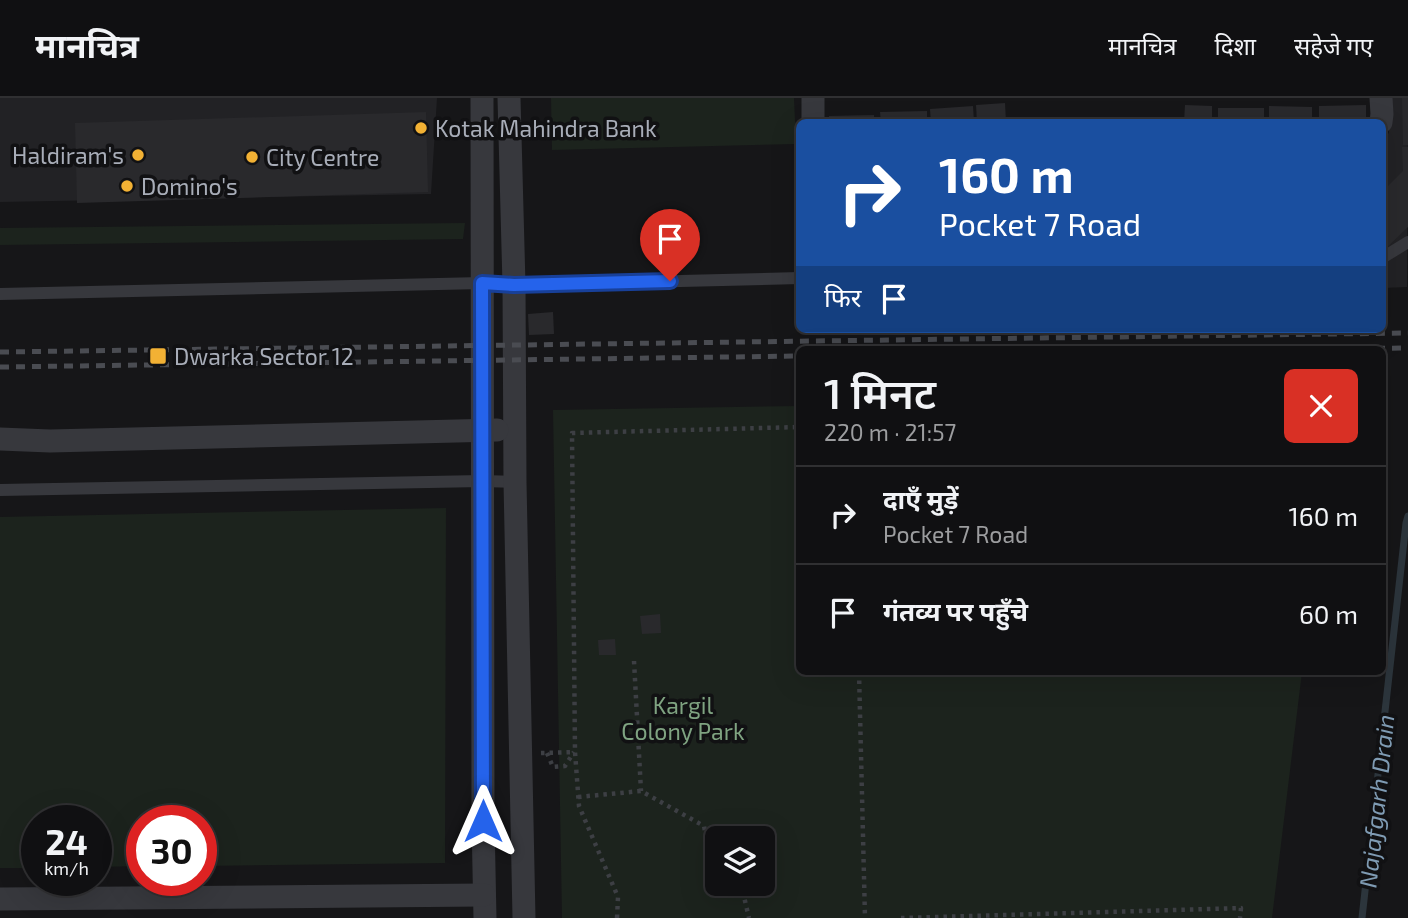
<!DOCTYPE html>
<html lang="hi">
<head>
<meta charset="utf-8">
<style>
  body { margin:0; font-family:"Exo 2","Noto Sans Devanagari",sans-serif; background:#19191b; color:#f1f3f6; height:100vh; display:flex; flex-direction:column; font-size:26px; white-space:nowrap }
  * { box-sizing:border-box; margin:0 }
  p { font-size:23px; color:#9c9d9f }
  .icon { flex:none; width:38px; height:38px; fill:none; stroke:currentColor; stroke-width:2; stroke-linecap:round; stroke-linejoin:round }
  .map { position:relative; flex:1; overflow:hidden }
  .details { position:absolute; left:796px; top:248px; width:590px; height:329px; display:flex; flex-direction:column; background:#101012; border-radius:10px; box-shadow:0 7px 28px #0002,0 0 0 2px #303032 }
  .details>* { flex:none }
  .top-card { position:absolute; left:796px; top:21px; width:590px; height:214px; border-radius:10px; box-shadow:0 7px 28px #0002,0 0 0 2px #303032; background:#1a4fa0; color:#fff; overflow:hidden }
  .buttons { position:absolute; left:705px; top:728px; display:grid; gap:14px }
  .buttons a { display:grid; place-items:center; width:70px; height:70px; border-radius:10px; background:#101012; box-shadow:0 7px 28px #0002,0 0 0 2px #303032; font-size:35px }
  .speed { position:absolute; left:21px; top:707px; display:flex; gap:14px; font-size:35px; font-weight:700; text-align:center }
  .speed>* { display:grid; place-content:center; width:91px; height:91px; border-radius:50%; background:#101012; box-shadow:0 7px 28px #0002,0 0 0 2px #303032; line-height:1 }
  .speed small { font-size:18px; font-weight:400 }
  .speed .limit { border:10px solid #d22; background:#fff; color:#111 }
  .pin { position:absolute; display:grid; place-items:center; width:60px; height:60px; color:#fff; margin:-72px -30px; border-radius:50% 50% 50% 0; rotate:-45deg; box-shadow:0 0 7px #0007 }
  .pin .icon { rotate:45deg }
  .me { position:absolute; width:77px; margin:-38px; rotate:0deg; stroke-linejoin:round; filter:drop-shadow(0 0 5px #0008) }
  .turn { display:flex; align-items:center; gap:24px; height:147px; padding:0 28px; font-size:32px }
  .turn .icon { width:91px; height:91px; stroke-width:2.5 }
  .turn b { display:block; font-size:49px; line-height:60px }
  .then { display:flex; align-items:center; height:66px; padding:0 28px; background:#0003; gap:14px; font-size:26px }
  .round { display:grid; place-items:center; flex:none; width:74px; height:74px; border-radius:10px; background:#19191b }
  .head { display:flex; align-items:center; justify-content:space-between; height:119px; padding:0 28px }
  h1 { font-size:42px; font-weight:600; line-height:52px }
  ul { padding:0; list-style:none }
  li { display:flex; align-items:center; gap:21px; height:98px; padding:0 28px; border-top:2px solid #303032 }
  li div { flex:1 }
  li b { display:block; font-size:26px }
  li em { font-style:normal }
  header { display:flex; align-items:center; gap:42px; box-sizing:border-box; height:98px; padding:0 35px; background:#101012; border-bottom:2px solid #303032 }
  header strong { font-size:33px }
  nav { display:flex; gap:38px; margin-inline-start:auto; font-size:24px }
  .map>svg:first-child { display:block }
</style>
</head>
<body>
<header>
<strong>मानचित्र</strong>
<nav><a>मानचित्र</a><a>दिशा</a><a>सहेजे गए</a></nav>
</header>
<div class="map">
<svg width="1408" height="820" viewBox="0 0 1408 820">
  <rect width="100%" height="100%" fill="#161618"/>
  <!-- built -->
  <g fill="#222225">
    <polygon points="0,0 437,0 431,96 0,104"/>
    <polygon points="1389,0 1408,0 1407,189 1383,190 1382,40 1389,35"/>
  </g>
  <!-- green -->
  <g fill="#1c231d" fill-rule="evenodd">
    <polygon points="551,0 794,0 796,46 552,52"/>
    <polygon points="465,125 463,141 0,147 0,130"/>
    <path d="M800,308V574H1302L1272,820H562L553,312ZM718,740H763V786H718Z"/>
    <polygon points="446,410 445,765 201,768 201,723 142,723 142,768 96,769 96,723 37,723 37,770 0,770 0,419"/>
  </g>
  <g fill="none" stroke-linecap="round" stroke-linejoin="round">
    <!-- stream -->
    <polyline stroke="#2c353c" stroke-width="7" points="1362,820 1406,425 1408,418"/>
  </g>
  <!-- building -->
  <g fill="#29292c">
    <polygon points="1402,0 1408,0 1408,47 1403,47"/>
    <polygon points="1005,5 1006,24 977,24 976,7"/>
    <polygon points="1185,7 1212,8 1212,24 1184,24"/>
    <polygon points="1366,7 1366,24 1319,24 1319,8"/>
    <polygon points="973,8 974,24 931,24 930,11"/>
    <polygon points="1269,8 1312,9 1312,24 1269,24"/>
    <rect x="1218" y="10" width="46" height="14"/>
    <polygon points="927,13 927,24 881,24 880,14"/>
    <polygon points="426,14 428,94 77,105 75,25"/>
    <polygon points="874,17 874,24 829,24 829,18"/>
    <polygon points="1402,49 1408,49 1408,129 1382,154 1382,94 1403,73"/>
    <polygon points="553,214 554,236 529,237 528,216"/>
    <polygon points="660,516 661,535 642,536 640,518"/>
    <polygon points="615,541 616,557 599,557 598,542"/>
  </g>
  <g fill="none" stroke-linecap="round" stroke-linejoin="round">
    <!-- path -->
    <g stroke="#3d3f44" stroke-width="4.5" stroke-dasharray="3.5 5" stroke-linecap="butt">
      <polyline points="634,563 641,693"/>
      <polyline points="859,574 865,820"/>
      <polyline points="541,655 575,654"/>
      <polyline points="547,655 553,669 565,668 574,654"/>
      <polyline points="578,699 641,693 704,728 708,750 718,761"/>
      <polyline points="739,786 742,790 749,820"/>
      <polyline points="617,820 618,799 579,708 575,654 572,335 800,329"/>
      <polyline points="901,820 1241,810 1240,820"/>
    </g>
    <!-- lane -->
    <g stroke="#37383d" stroke-width="12">
      <polyline points="1382,160 1408,144"/>
      <polyline points="514,187 800,180"/>
      <polyline points="0,196 482,185"/>
      <polyline points="0,392 482,383 515,384"/>
    </g>
    <!-- street -->
    <g stroke="#37383d" stroke-width="23">
      <polyline points="482,0 483,723 485,820"/>
      <polyline points="509,0 514,187 515,384 524,820"/>
      <polyline points="813,0 813,24"/>
      <polyline points="1381,24 1382,16 1381,0"/>
      <polyline points="0,341 50,343 497,332"/>
      <polyline points="0,801 484,797"/>
    </g>
    <!-- rail -->
    <g stroke="#4a4c52" stroke-width="5" stroke-dasharray="9 7" stroke-linecap="butt">
      <polyline points="1232,252 1408,250"/>
      <polyline points="0,254 1408,235"/>
      <polyline points="0,269 800,258"/>
    </g>
  </g>
  <g fill="none" stroke-linecap="round" stroke-linejoin="round">
    <!-- route casing -->
    <g stroke="#184099" stroke-width="18">
      <polyline id="route" points="483,723 482,185 514,187 670,183"/>
    </g>
    <!-- route -->
    <use href="#route" stroke="#2563eb" stroke-width="12"/>
  </g>
  <!-- markers -->
  <g fill="#f2b134" stroke="#111113" stroke-width="2.5">
    <circle cx="421" cy="30" r="7"/>
    <circle cx="138" cy="57" r="7"/>
    <circle cx="252" cy="59" r="7"/>
    <circle cx="127" cy="88" r="7"/>
    <rect x="149" y="249" width="18" height="18" rx="3.5"/>
  </g>
  <g text-anchor="middle" dominant-baseline="central" stroke-width="7" stroke-linejoin="round" paint-order="stroke">
    <!-- poi labels -->
    <g font-size="23" fill="#a8adb8" stroke="#111113" text-anchor="start">
      <text x="435" y="30">Kotak Mahindra Bank</text>
      <text x="124" y="57" text-anchor="end">Haldiram's</text>
      <text x="266" y="59">City Centre</text>
      <text x="141" y="88">Domino's</text>
      <text x="174" y="258">Dwarka Sector 12</text>
    </g>
    <!-- park labels -->
    <g font-size="23" fill="#7fa381" stroke="#111113">
      <text x="683" y="607">Kargil<tspan x="683" dy="26">Colony Park</tspan></text>
    </g>
    <!-- water labels -->
    <g font-size="24" font-style="italic" fill="#7f9bb3" stroke="#111113">
      <text transform="translate(1376 703) rotate(-84)">Najafgarh Drain</text>
    </g>
  </g>
</svg>
<div class="buttons">
<a><svg class="icon" aria-label="layers" viewBox="0 0 24 24"><path d="M12 4l9 5-9 5-9-5zM3 14l9 5 9-5"/></svg></a>
</div>
<div class="speed"><div>24<small>km/h</small></div><div class="limit">30</div></div>
<div class="pin" style="left:670px;top:183px;background:#d93025"><svg class="icon" aria-label="arrive" viewBox="0 0 24 24"><path d="M6 21V4h12l-3 4 3 4H6"/></svg></div>
<svg class="me" style="left:483px;top:723px" viewBox="-20 -20 40 40"><path d="M0-17L14 15 0 8-14 15z" fill="#2563eb" stroke="#fff" stroke-width="4"/></svg>
<div class="top-card">
<div class="turn"><svg class="icon" aria-label="right" viewBox="0 0 24 24"><path d="M7 20v-9h11M14 6l5 5-5 5"/></svg><div><b>160 m</b>Pocket 7 Road</div></div>
<div class="then">फिर<svg class="icon" aria-label="arrive" viewBox="0 0 24 24"><path d="M6 21V4h12l-3 4 3 4H6"/></svg></div>
</div>
<section class="details">
<div class="head"><div><h1>1 मिनट</h1><p>220 m · 21:57</p></div><a class="round" style="background:#d93025;color:#fff"><svg class="icon" aria-label="close" viewBox="0 0 24 24"><path d="M6 6l12 12M18 6L6 18"/></svg></a></div>
<ul>
<li><svg class="icon" aria-label="right" viewBox="0 0 24 24"><path d="M7 20v-9h11M14 6l5 5-5 5"/></svg><div><b>दाएँ मुड़ें</b><p>Pocket 7 Road</p></div><em>160 m</em></li>
<li><svg class="icon" aria-label="arrive" viewBox="0 0 24 24"><path d="M6 21V4h12l-3 4 3 4H6"/></svg><div><b>गंतव्य पर पहुँचे</b></div><em>60 m</em></li>
</ul>
</section>
</div>
</body>
</html>
